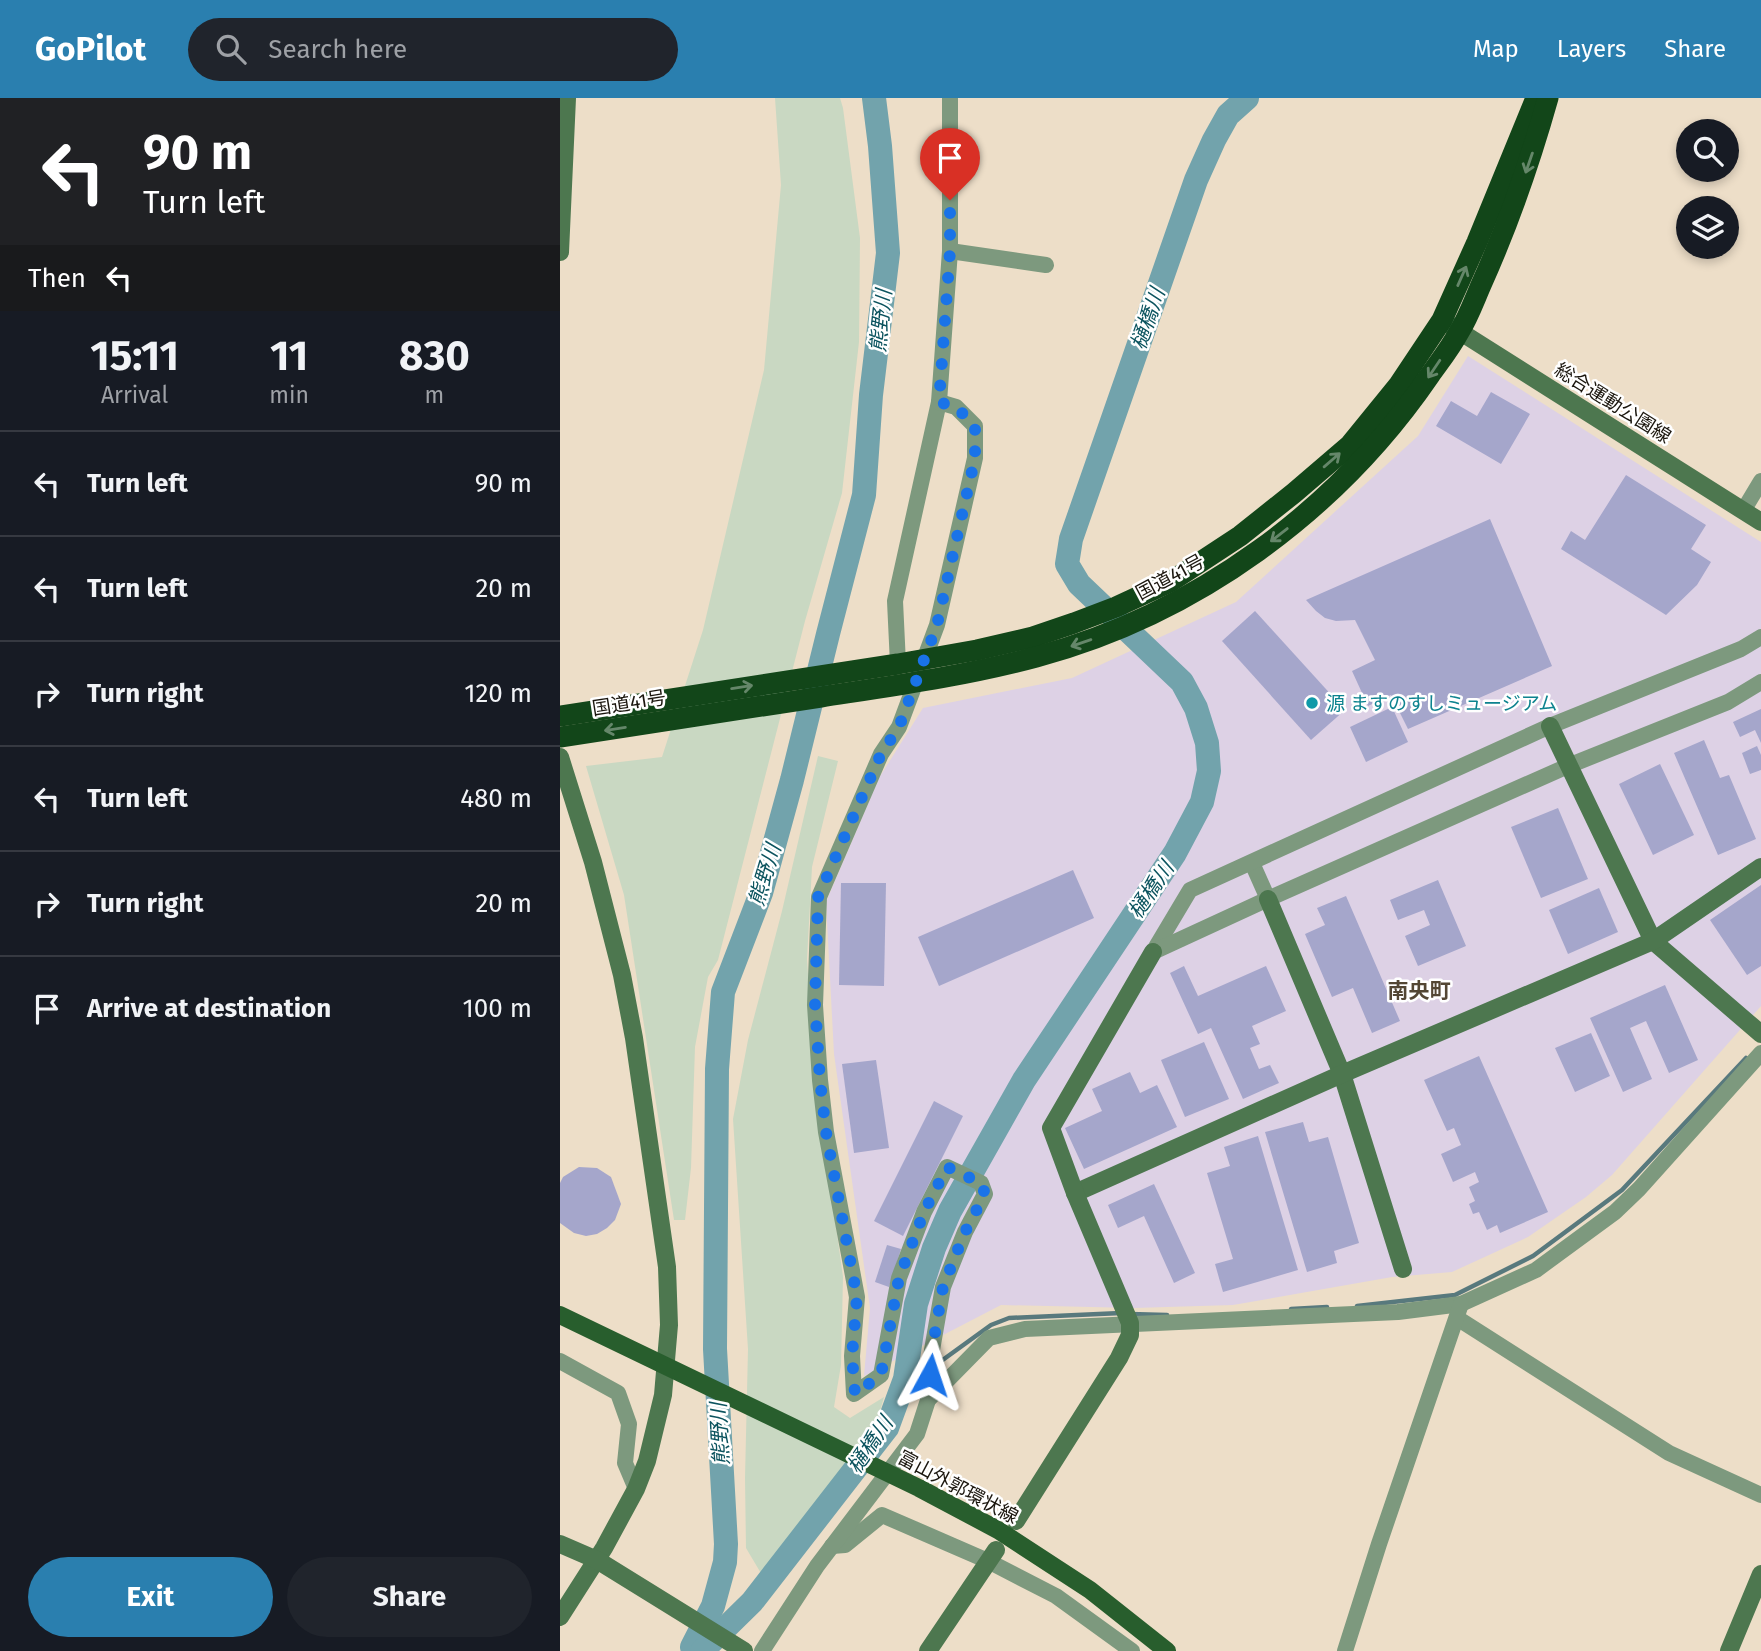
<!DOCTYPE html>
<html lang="en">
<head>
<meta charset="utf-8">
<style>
  body { margin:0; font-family:"Fira Sans","Noto Sans JP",sans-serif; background:#20242c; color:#f1f3f6; height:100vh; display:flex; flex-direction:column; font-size:26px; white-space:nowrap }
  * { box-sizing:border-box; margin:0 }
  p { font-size:23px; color:#9ea1a6 }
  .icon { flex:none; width:38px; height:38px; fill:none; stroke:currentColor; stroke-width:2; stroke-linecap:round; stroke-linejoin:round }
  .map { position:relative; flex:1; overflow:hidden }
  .side { display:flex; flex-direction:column; background:#171b24; width:560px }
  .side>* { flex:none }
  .top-card { background:#202124; color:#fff; overflow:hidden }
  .fabs { position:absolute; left:1116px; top:21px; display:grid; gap:14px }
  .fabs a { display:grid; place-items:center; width:63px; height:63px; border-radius:50%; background:#171b24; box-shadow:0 4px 10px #0003; font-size:35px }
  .pin { position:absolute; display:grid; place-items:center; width:60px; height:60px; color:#fff; margin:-72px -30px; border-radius:50% 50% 50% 0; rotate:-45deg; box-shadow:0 0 7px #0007 }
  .pin .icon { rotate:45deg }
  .me { position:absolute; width:77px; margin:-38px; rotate:5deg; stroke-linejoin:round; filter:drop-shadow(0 0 5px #0008) }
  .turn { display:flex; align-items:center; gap:24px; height:147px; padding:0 28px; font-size:32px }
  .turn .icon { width:91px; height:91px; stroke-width:2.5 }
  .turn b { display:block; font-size:49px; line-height:60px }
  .then { display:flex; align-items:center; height:66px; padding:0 28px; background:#0003; gap:14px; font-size:26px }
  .eta { display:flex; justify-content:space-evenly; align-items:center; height:119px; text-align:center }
  .eta b { font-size:42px; font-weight:700; line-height:49px }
  .button { display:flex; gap:14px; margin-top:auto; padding:14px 28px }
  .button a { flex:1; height:80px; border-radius:42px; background:#2a7faf; color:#fff; font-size:28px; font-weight:700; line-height:80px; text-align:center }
  .button a+a { background:#20242c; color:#f1f3f6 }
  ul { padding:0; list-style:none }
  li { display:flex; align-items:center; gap:21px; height:105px; padding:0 28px; border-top:2px solid #363941 }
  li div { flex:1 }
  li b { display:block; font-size:26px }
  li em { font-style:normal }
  header { display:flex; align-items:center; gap:42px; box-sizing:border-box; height:98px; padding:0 35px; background:#2a7faf; color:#fff }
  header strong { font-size:33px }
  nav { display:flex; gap:38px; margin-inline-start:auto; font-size:24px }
  .search { width:490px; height:63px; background:#20242c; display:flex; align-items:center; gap:18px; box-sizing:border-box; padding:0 24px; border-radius:38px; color:#9ea1a6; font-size:26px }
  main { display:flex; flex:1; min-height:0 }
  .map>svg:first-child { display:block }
</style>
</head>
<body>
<header>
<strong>GoPilot</strong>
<div class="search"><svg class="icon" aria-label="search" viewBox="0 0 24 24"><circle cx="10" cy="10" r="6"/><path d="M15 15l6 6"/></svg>Search here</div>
<nav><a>Map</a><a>Layers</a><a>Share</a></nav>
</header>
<main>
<section class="side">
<div class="top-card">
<div class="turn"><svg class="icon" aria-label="left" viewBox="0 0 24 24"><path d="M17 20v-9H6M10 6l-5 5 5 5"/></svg><div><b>90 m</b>Turn left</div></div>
<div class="then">Then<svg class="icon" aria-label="left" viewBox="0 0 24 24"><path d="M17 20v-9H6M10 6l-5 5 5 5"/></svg></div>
</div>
<div class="eta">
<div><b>15:11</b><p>Arrival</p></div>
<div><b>11</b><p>min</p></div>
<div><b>830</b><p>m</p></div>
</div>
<ul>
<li><svg class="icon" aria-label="left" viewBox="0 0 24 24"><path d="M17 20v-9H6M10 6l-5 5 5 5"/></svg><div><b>Turn left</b></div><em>90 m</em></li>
<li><svg class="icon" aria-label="left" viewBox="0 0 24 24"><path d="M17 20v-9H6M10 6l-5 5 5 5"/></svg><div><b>Turn left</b></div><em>20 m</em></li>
<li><svg class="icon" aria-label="right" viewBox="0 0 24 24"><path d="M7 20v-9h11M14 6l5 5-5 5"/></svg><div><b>Turn right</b></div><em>120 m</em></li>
<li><svg class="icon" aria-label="left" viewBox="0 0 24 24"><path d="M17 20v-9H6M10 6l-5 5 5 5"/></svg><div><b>Turn left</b></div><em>480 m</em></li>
<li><svg class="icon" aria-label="right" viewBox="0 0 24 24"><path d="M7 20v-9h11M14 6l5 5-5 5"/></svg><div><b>Turn right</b></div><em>20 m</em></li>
<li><svg class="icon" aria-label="arrive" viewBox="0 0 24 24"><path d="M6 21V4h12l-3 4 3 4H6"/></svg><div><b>Arrive at destination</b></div><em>100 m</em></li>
</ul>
<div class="button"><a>Exit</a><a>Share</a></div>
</section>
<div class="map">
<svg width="1201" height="1553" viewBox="0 0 1201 1553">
  <rect width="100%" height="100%" fill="#eddec8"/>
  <!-- industrial -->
  <polygon fill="#ddd1e5" points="908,258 1201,444 1201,908 1052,1077 1026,1099 968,1139 892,1174 832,1179 673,1207 574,1210 441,1207 304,1278 310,1210 274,956 266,804 319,680 363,610 512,580 676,504 858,338"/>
  <!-- green -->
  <g fill="#c9d8c2">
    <polygon points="215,0 280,0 283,10 300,140 299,244 282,395 245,523 158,862 148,879 135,949 131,1070 125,1122 114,1122 64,797 26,668 102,659 143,532 204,272 221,87"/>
    <polygon points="258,658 278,663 252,769 247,861 254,969 283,1179 281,1267 274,1309 290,1320 324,1299 316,1327 202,1477 186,1450 185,1380 188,1251 173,1021 188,942 222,813"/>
  </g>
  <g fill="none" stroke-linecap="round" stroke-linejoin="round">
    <!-- stream -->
    <g stroke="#58797d" stroke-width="4.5">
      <polyline points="797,1208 895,1197 973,1158 1062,1092 1186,960"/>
      <polyline points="731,1211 767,1209"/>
      <polyline points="570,1216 607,1217"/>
      <polyline points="374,1267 384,1261 431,1227 449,1220 561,1215"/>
      <polyline points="345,1281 366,1271"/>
    </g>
    <!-- river -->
    <g stroke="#72a3ac" stroke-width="24">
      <polyline points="132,1549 153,1508 165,1464 166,1446 155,1251 157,971 163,894 201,795 232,682 268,536 304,397 311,297 328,155 320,48 314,0"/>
      <polyline points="142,1553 192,1504 327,1330 345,1281 356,1206 374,1150 390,1113 464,982 615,755 642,704 649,673 647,645 636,610 622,584 519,486 507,466 511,441 636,82 654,42 668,17 687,0"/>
    </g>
  </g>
  <!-- building -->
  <g fill="#a5a6cb">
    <polygon points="931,294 970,316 941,366 876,328 891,303 917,318"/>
    <polygon points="1066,377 1146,427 1131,451 1151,464 1137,487 1106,517 1001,451 1011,433 1025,442"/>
    <polygon points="930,421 992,568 848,631 831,597 808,608 792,573 815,562 795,522 776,523 765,520 756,513 746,502"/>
    <polygon points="695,513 785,612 751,642 662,543"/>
    <polygon points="832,609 848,644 806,664 790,629"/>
    <polygon points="1201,611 1201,645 1195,632 1180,639 1173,624"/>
    <polygon points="1144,642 1160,680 1169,677 1196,741 1158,757 1114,655"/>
    <polygon points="1197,648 1201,657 1201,672 1190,676 1182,655"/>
    <polygon points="1100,666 1134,737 1093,757 1059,686"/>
    <polygon points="998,710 1028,781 981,800 951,729"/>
    <polygon points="513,772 534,820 379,888 358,839"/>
    <polygon points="878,782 906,848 858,868 845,838 870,827 864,812 838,822 830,802"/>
    <polygon points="281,785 326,785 324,888 279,887"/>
    <polygon points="1201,787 1201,868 1187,877 1150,822"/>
    <polygon points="1039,790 1058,834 1008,856 989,812"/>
    <polygon points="786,798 840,923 812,935 793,890 772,899 745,836 765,827 757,810"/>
    <polygon points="624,868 638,898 706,868 726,913 692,928 700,946 690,950 699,971 710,967 719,985 683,1001 651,930 638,936 610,875"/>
    <polygon points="1105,887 1138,962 1109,975 1086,923 1070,930 1092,981 1063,994 1030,920"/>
    <polygon points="1031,935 1050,978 1015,994 995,950"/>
    <polygon points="644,944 669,1001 625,1019 601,962"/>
    <polygon points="919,958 988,1114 940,1135 937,1127 927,1132 919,1114 913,1116 909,1106 915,1103 909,1089 919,1084 915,1074 893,1084 881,1056 901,1047 894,1030 887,1033 864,982"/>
    <polygon points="316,962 329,1050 294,1055 282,966"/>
    <polygon points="570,974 580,995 597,987 617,1029 524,1071 505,1030 542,1013 532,991"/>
    <polygon points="374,1003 403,1018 343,1138 314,1123"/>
    <polygon points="743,1024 749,1044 768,1039 799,1145 774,1153 777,1165 747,1174 705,1034"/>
    <polygon points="698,1038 738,1172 663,1194 655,1166 673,1161 647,1075 670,1068 664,1049"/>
    <polygon points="19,1069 37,1070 51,1079 61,1106 55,1122 47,1130 37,1136 26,1138 14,1135 0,1125 0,1085 3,1079"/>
    <polygon points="594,1086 635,1175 614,1185 584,1118 558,1130 548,1107"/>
    <polygon points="327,1147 341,1151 329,1189 315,1184"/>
  </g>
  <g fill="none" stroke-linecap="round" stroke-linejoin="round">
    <!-- street -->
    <g stroke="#7d997e" stroke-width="16">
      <polyline points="390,153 486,167"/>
      <polyline points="1183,413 1201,383"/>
      <polyline points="338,566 335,503 379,304 390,153 390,0"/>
      <polyline points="692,765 708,801"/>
      <polyline points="593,854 630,792 990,628 1181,551 1201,539"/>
      <polyline points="593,854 708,801 1008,668 1168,604 1201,584"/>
      <polyline points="897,1220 1109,1355 1201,1397"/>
      <polyline points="0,1263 58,1295 69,1326 65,1365 76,1391"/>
      <polyline points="368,1302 429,1240 465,1231 838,1214 901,1206 976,1172 1055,1114 1079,1091 1201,955"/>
      <polyline points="272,1448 285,1447 322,1417 428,1463 496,1498 572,1553"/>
      <polyline points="202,1553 257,1468 357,1336 368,1302 372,1252 383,1189 405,1134 425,1096 421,1085 387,1069 364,1114 339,1180 321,1277 294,1296 292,1258 297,1199 266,1034 260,982 255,907 259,799 321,656 339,629 377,527 415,360 415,328 396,309 379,304"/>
      <polyline points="785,1553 819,1446 901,1206"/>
    </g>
    <!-- secondary -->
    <g stroke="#4d774f" stroke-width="18">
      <polyline points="0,154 7,0"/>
      <polyline points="888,226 1201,424"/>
      <polyline points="990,628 1093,843 1201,936"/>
      <polyline points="0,659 33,764 62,877 74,940 107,1169 109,1227 103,1297 87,1363 76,1391 44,1450 0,1519"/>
      <polyline points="708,801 782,976 843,1171"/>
      <polyline points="515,1095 782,976 1093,843 1201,769"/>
      <polyline points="456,1423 559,1260 570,1237 570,1225 515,1095 491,1030 593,854"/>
      <polyline points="0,1446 37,1462 184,1553"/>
      <polyline points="368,1553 436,1452"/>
      <polyline points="1169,1553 1201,1476"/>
    </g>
    <!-- primary -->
    <polyline stroke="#285e2d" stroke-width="18" points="0,1217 359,1390 438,1432 530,1492 607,1553"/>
    <!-- highway -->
    <g stroke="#124619" stroke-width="21">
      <polyline points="0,618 338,566 417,552 473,539 514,525 556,509 610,484 680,438 734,395 790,347 838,288 882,222 917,144 976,0"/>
      <path d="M0,639C87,625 174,612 261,599C332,588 405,578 476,559C636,516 777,413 870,277C880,263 891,249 899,234C908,220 914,203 921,187C948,127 970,64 988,0"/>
    </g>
  </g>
  <!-- one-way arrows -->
  <defs><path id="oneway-shaft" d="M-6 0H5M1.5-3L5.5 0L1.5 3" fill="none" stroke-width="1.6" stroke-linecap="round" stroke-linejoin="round" transform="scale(1.75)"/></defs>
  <g stroke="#65876a">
    <use href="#oneway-shaft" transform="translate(969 65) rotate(109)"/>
    <use href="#oneway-shaft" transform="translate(902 178) rotate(-66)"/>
    <use href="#oneway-shaft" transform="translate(874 271) rotate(124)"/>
    <use href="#oneway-shaft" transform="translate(772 362) rotate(-41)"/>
    <use href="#oneway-shaft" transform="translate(719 437) rotate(142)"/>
    <use href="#oneway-shaft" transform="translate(521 545) rotate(161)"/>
    <use href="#oneway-shaft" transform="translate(182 589) rotate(-9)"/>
    <use href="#oneway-shaft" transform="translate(55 631) rotate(171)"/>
  </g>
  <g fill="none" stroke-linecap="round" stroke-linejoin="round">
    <!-- route -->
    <polyline stroke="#1a73e8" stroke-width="12" stroke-dasharray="0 21.6" points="370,1277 372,1252 383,1189 405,1134 425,1096 421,1085 387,1069 364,1114 339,1180 321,1277 295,1296 292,1258 297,1199 266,1034 260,982 255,906 258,799 321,656 339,629 377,527 415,360 415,328 396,309 379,304 390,153 390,102"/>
  </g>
  <!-- markers -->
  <circle fill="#0f9aa8" stroke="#fff" stroke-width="2.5" cx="752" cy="605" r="7"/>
  <g text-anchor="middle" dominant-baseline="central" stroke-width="5" stroke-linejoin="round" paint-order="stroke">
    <!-- street labels -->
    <g font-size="19" fill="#1b160e" stroke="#fff">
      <text transform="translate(1053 305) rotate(32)">総合運動公園線</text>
      <text transform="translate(610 479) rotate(-28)">国道41号</text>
      <text transform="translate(69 605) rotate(-9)">国道41号</text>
      <text transform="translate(398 1389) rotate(28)">富山外郭環状線</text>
    </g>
    <!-- culture labels -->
    <g font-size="19" fill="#0d838f" stroke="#fff" text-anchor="start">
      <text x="766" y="605">源 ますのすしミュージアム</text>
    </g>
    <!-- water labels -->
    <g font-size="21" font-style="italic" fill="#0b535e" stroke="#fff">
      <text transform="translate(588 221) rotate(-71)">樋橋川</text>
      <text transform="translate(321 223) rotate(-84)">熊野川</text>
      <text transform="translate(205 777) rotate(-73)">熊野川</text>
      <text transform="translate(591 792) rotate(-56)">樋橋川</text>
      <text transform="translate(160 1336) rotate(-93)">熊野川</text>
      <text transform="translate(310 1347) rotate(-56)">樋橋川</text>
    </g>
    <!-- neighbourhood labels -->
    <g font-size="21" font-weight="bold" fill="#534634" stroke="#fff">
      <text x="859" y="893">南央町</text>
    </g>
  </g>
</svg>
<div class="fabs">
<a><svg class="icon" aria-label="search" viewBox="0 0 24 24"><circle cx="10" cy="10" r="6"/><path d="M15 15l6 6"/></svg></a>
<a><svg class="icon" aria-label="layers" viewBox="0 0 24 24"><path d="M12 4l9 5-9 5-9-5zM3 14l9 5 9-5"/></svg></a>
</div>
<div class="pin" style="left:390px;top:102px;background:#d93025"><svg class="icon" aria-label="arrive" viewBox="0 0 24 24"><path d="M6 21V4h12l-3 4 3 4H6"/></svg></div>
<svg class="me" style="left:370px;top:1277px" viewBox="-20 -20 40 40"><path d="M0-17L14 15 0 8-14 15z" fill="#1a73e8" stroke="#fff" stroke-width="4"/></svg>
</div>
</main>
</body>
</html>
